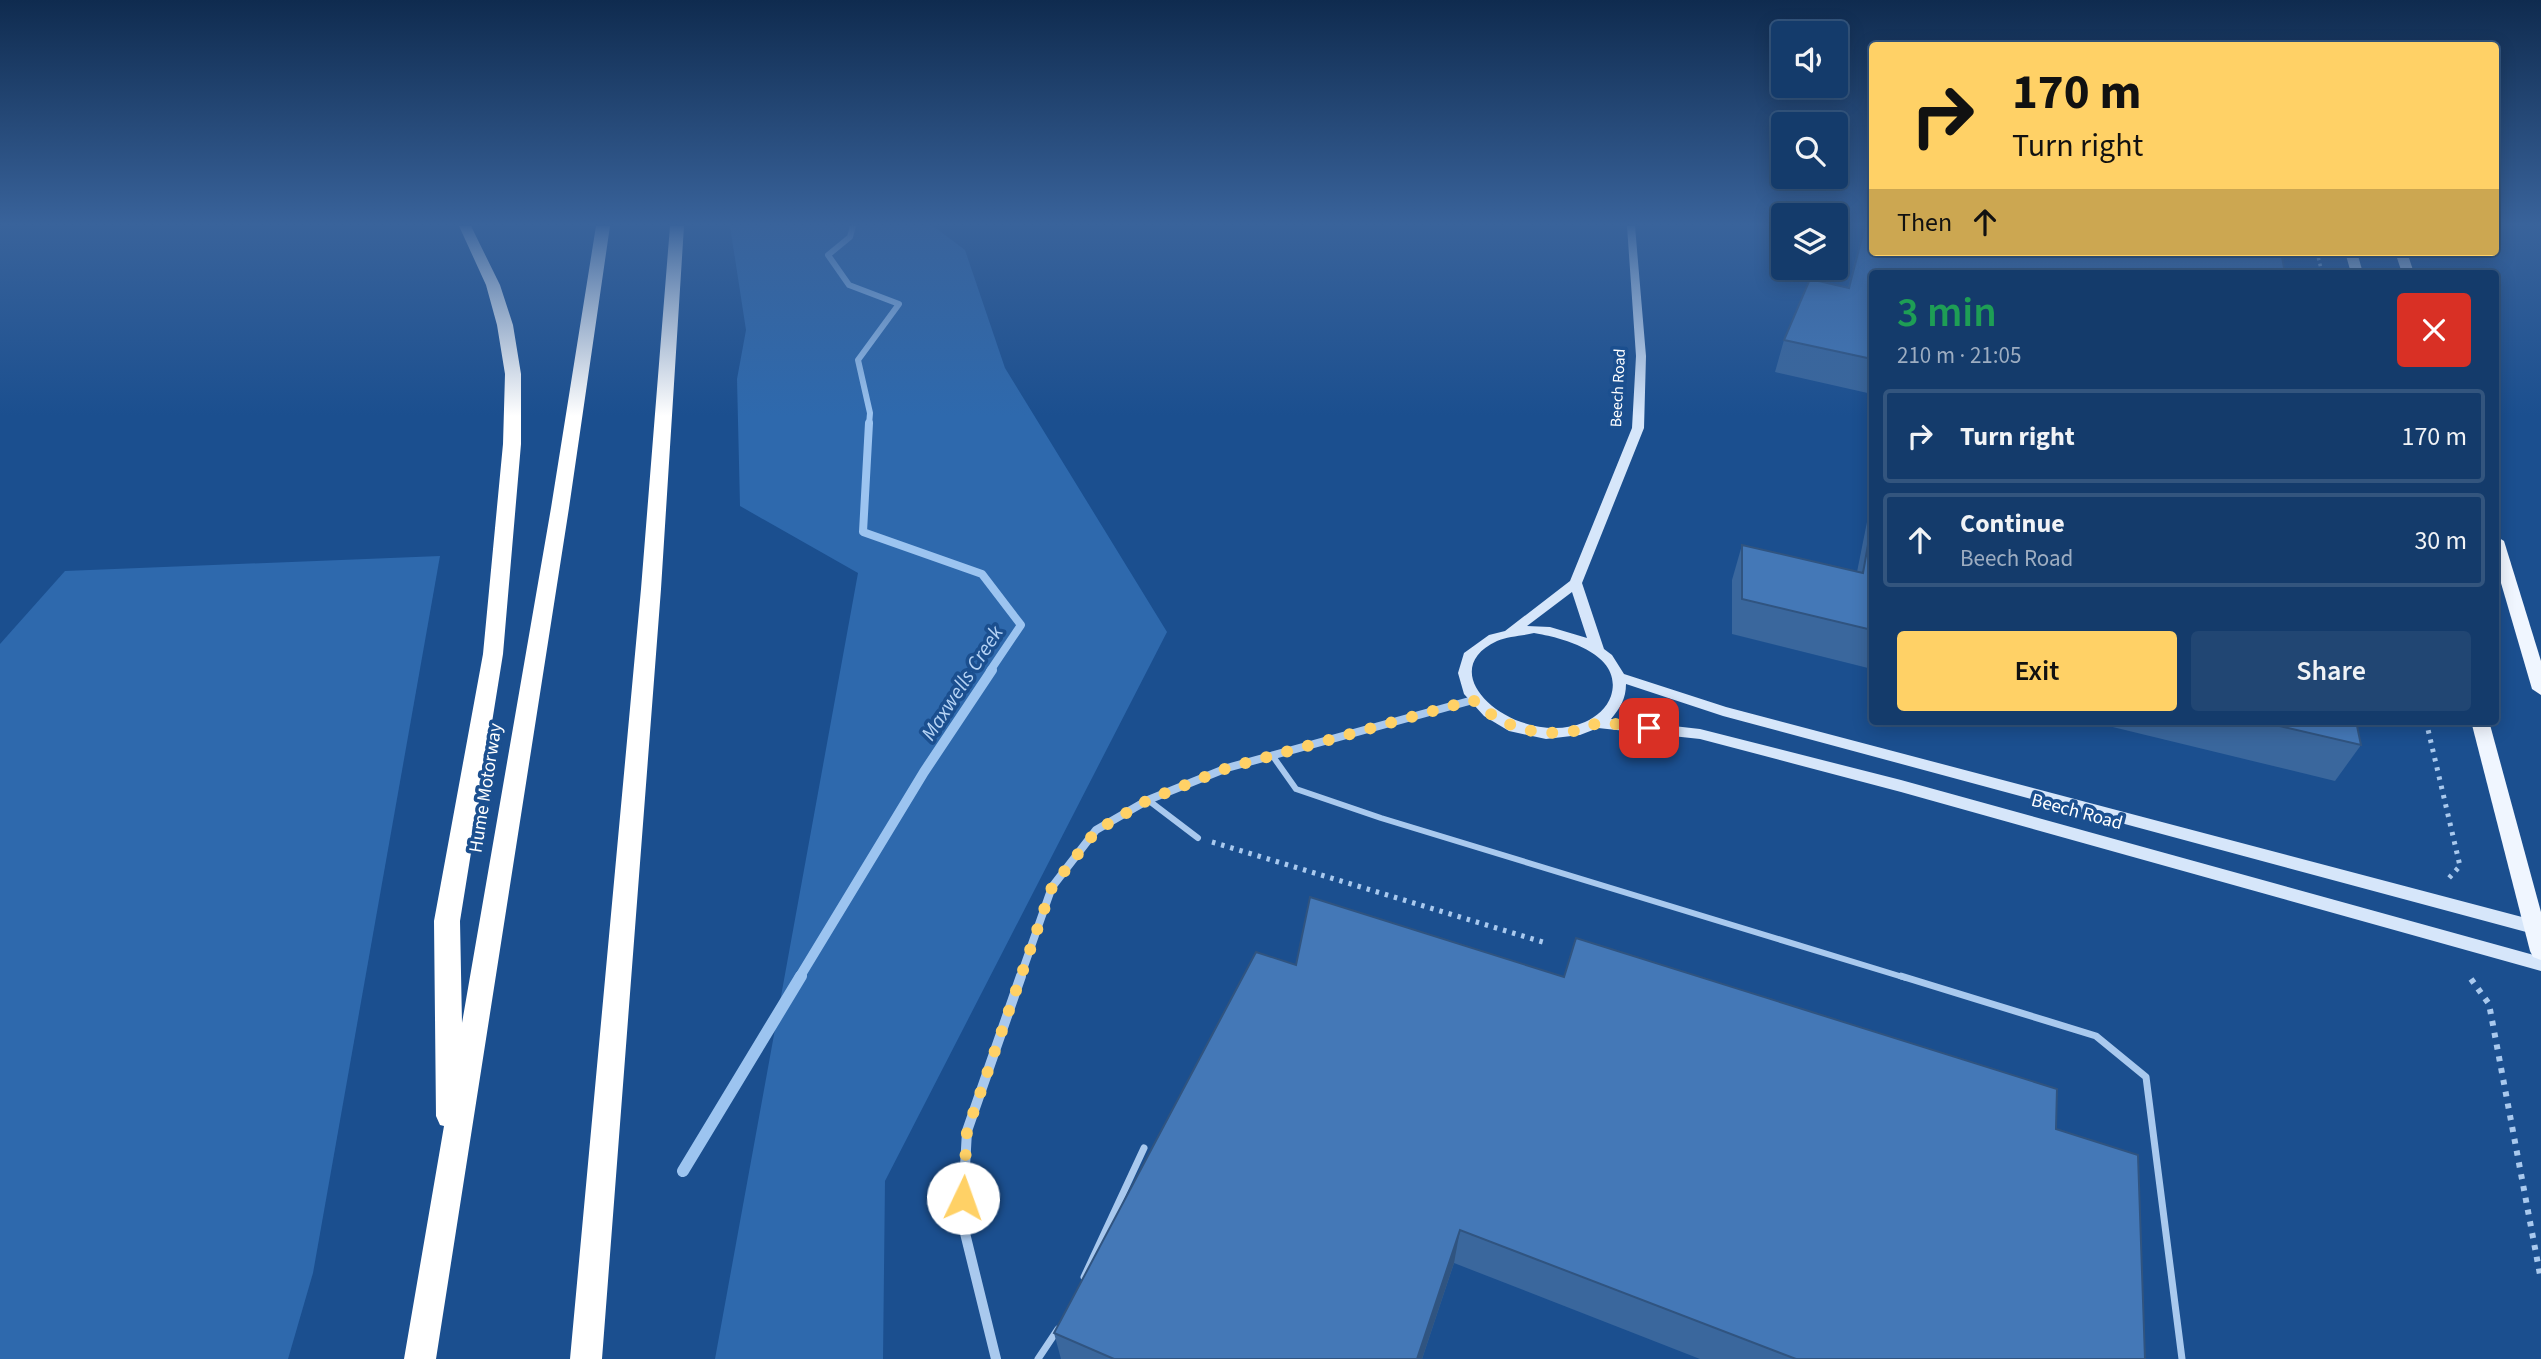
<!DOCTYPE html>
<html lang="en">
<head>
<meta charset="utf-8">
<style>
  body { margin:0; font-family:"Source Sans 3",sans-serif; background:#214673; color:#f1f3f6; height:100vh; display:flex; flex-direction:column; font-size:26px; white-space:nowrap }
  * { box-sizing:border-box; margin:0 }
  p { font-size:23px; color:#9dadc1 }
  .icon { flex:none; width:38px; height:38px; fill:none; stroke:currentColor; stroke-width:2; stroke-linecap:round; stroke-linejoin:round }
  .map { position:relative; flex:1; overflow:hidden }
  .side { position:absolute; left:1869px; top:270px; width:630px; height:455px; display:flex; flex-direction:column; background:#143b6b; border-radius:7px; box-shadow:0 4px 18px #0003,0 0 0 2px #33557e }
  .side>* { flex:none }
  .hud { position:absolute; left:1869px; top:42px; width:630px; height:214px; border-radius:7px; box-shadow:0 4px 18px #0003,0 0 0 2px #33557e; background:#ffd166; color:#111; overflow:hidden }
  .controls { position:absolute; left:1771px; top:21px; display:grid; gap:14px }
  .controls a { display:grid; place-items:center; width:77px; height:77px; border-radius:7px; background:#143b6b; box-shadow:0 4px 18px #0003,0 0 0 2px #33557e; font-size:35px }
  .pin { position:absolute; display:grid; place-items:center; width:60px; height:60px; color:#fff; margin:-30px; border-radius:14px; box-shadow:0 4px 10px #0006 }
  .me { position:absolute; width:77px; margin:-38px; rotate:3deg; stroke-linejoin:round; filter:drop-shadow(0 0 5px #0008) }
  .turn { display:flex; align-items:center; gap:24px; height:147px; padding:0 28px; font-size:32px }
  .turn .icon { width:91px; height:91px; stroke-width:2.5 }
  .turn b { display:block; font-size:49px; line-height:60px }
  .then { display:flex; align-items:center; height:66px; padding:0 28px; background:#0003; gap:14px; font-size:26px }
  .round { display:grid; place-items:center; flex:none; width:74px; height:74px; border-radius:7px; background:#214673 }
  .head { display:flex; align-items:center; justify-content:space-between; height:119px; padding:0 28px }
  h1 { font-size:42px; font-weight:600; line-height:52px; color:#1e9e55 }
  .cta { display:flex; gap:14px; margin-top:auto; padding:14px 28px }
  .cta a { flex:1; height:80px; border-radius:7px; background:#ffd166; color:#111; font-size:28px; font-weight:600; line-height:80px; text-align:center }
  .cta a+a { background:#214673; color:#f1f3f6 }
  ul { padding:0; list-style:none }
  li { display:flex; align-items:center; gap:21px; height:94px; margin:0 14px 10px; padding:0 14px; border:4px solid #33557e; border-radius:7px }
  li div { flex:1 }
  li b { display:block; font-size:26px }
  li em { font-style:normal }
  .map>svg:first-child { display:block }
</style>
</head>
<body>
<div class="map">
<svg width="2541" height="1359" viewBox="0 0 2541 1359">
  <rect width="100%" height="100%" fill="#1b4f8f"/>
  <!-- green -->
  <g fill="#2e69ad">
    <polygon points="730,226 933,226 965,250 1005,368 1167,632 885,1181 883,1359 715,1359 858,573 740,506 737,379 746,330"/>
    <polygon points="440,556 313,1273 288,1359 0,1359 0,644 65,571"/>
  </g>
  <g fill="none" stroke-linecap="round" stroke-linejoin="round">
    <!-- stream-far3 -->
    <polyline stroke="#9cc4f0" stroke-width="6" points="853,226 850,237 828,255 849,285 899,304 858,360 870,413 869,425"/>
    <!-- stream-far2 -->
    <polyline stroke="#9cc4f0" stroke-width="8" points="869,423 863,532 982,574 1021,625 990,671"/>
    <!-- stream-far1 -->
    <polyline stroke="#9cc4f0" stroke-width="10" points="799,978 924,772 992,670"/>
    <!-- stream -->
    <polyline stroke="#9cc4f0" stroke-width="12" points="683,1171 801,976"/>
    <!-- path-far2 -->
    <polyline stroke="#a9c9ee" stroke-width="3.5" stroke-dasharray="2.5 3.5" stroke-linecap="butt" points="2317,252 2322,273"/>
    <!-- path-far1 -->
    <g stroke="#a9c9ee" stroke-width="5" stroke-dasharray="3.5 6" stroke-linecap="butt">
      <polyline points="2426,721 2460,866 2449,878"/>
      <polyline points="1212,842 1546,943"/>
    </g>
    <!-- path -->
    <polyline stroke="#a9c9ee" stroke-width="6" stroke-dasharray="5 7" stroke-linecap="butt" points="2471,979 2489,1004 2541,1280"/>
    <!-- service-far1 -->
    <g stroke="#a9c9ee" stroke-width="6">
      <polyline points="1272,755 1296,789 1381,818 1906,978"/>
      <polyline points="1148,800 1198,838"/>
    </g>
    <!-- service -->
    <g stroke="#a9c9ee" stroke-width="7">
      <polyline points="1901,976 2096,1036 2146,1077 2182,1359"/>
      <polyline points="1084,1277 1144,1148"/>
      <polyline points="1038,1359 1058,1329"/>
    </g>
    <!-- minor-far1 -->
    <polyline stroke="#a9c9ee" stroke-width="8" points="1020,978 1052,887 1096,830 1148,800 1227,768 1473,700"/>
    <!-- minor -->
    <polyline stroke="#a9c9ee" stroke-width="10" points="996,1359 962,1221 967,1131 1021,976"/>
    <!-- secondary -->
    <path fill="#d6e6fa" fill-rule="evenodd" d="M1627,226H1635L1646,356L1644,428L1582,583L1604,649L1612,655L1624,674L1726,707L2541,922V936L1723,716L1626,684C1626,699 1620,708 1611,719L1700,729L1901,780L2541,957V971L1901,792L1700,739L1598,728L1580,735L1546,739L1509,731L1484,716L1464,694L1458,673L1464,653L1489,635L1505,631L1570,581L1632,428L1636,356ZM1572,592L1587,638L1550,627L1527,626ZM1534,633C1564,638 1624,654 1611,696C1607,708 1596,717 1585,722C1521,750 1426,674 1497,641C1508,636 1523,636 1534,633Z"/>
    <!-- primary -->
    <g fill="#f0f6ff" fill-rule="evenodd">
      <polygon points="2345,252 2357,252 2363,273 2351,273"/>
      <polygon points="2395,252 2407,252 2414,273 2402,273"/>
      <polygon points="2496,536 2504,541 2541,661 2541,695 2532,689 2496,566"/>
      <polygon points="2471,721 2489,721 2541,912 2541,960 2533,957 2530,951"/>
    </g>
    <!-- motorway -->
    <g fill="#fff" fill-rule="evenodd">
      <polygon points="459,226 471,226 500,285 513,325 521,374 521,444 503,654 460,921 462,1023 551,508 596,226 610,226 569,508 436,1359 404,1359 444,1126 440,1125 436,1116 434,921 483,654 503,444 505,374 497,325 486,285"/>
      <polygon points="670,226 684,226 661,589 602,1359 570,1359 641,589"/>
    </g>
  </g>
  <!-- wall -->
  <g fill="#3a679d">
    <polygon points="1864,226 1872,226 1872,394 1775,372 1784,340 1848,288"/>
    <polygon points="1872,497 1872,669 1732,634 1732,580 1742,545 1857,572"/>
    <polygon points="2088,721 2356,721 2361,745 2335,781"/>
    <polygon points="1296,965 1564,977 2056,1129 2145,1359 1700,1359 1454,1263 1422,1359 1061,1359 1054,1333"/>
  </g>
  <!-- shaded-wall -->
  <polygon fill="#305480" points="1460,1230 1454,1263 1422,1359 1417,1359"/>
  <!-- building -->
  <g fill="#4478b7" stroke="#305480" stroke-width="2">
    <polygon points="1865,226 1872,226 1872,252 2281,252 2285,273 1872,273 1872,359 1784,340 1810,279 1849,288"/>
    <polygon points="1872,522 1872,630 1742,599 1742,545 1863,573"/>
    <polygon points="2258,721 2356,721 2361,745"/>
    <polygon points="1310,897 1564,977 1576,938 2057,1089 2056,1129 2138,1155 2145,1359 1796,1359 1460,1230 1417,1359 1114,1359 1054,1333 1256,952 1296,965"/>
  </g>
  <!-- sky -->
  <linearGradient id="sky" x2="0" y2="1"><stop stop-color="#0f2b4f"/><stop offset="0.54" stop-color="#39639b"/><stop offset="1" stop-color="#39639b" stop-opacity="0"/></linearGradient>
  <rect width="2541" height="416" fill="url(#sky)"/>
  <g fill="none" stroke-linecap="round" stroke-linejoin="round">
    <!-- route -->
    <path stroke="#ffd166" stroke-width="12" stroke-dasharray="0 21.6" d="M963,1198L967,1131L1052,887L1096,831L1148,800L1227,768L1473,700C1502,727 1535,737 1574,731C1582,730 1591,724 1600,723C1615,723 1633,727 1649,728"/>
  </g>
  <g text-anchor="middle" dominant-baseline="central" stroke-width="7" stroke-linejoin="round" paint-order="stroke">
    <!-- far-street labels -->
    <g font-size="16" fill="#fff" stroke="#1b4f8f">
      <text transform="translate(1618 388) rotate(-87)">Beech Road</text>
    </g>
    <!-- street labels -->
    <g font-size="19" fill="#fff" stroke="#1b4f8f">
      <text transform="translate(486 788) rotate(-81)">Hume Motorway</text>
      <text transform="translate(2077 812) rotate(15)">Beech Road</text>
    </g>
    <!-- water labels -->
    <g font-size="21" font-style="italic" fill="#b5d3f5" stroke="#1b4f8f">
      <text transform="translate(962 683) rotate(-57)">Maxwells Creek</text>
    </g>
  </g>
</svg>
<div class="controls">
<a><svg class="icon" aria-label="sound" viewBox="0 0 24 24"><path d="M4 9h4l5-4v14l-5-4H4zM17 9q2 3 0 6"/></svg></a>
<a><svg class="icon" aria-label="search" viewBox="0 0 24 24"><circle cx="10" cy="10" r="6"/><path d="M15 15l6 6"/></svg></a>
<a><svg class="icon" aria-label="layers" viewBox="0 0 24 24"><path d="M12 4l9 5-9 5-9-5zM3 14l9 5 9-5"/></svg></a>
</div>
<div class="pin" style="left:1649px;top:728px;background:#d93025"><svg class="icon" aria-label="arrive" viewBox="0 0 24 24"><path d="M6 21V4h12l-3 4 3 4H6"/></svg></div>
<svg class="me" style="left:963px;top:1198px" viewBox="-20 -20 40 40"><circle r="19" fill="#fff"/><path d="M0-13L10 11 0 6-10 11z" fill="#ffd166"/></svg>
<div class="hud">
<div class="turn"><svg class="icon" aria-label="right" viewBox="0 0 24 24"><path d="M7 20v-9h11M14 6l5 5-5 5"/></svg><div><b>170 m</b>Turn right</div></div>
<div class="then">Then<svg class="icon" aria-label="ahead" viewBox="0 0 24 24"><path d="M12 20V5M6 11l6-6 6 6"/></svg></div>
</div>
<section class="side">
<div class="head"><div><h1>3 min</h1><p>210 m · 21:05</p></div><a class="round" style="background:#d93025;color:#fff"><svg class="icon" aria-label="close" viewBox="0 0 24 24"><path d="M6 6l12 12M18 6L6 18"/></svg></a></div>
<ul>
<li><svg class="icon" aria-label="right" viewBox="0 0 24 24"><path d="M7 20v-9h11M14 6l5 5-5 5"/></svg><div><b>Turn right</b></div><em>170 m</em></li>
<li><svg class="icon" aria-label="ahead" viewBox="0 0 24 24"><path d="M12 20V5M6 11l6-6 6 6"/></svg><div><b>Continue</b><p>Beech Road</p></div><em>30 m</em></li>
</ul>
<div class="cta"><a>Exit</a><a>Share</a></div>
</section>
</div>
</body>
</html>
